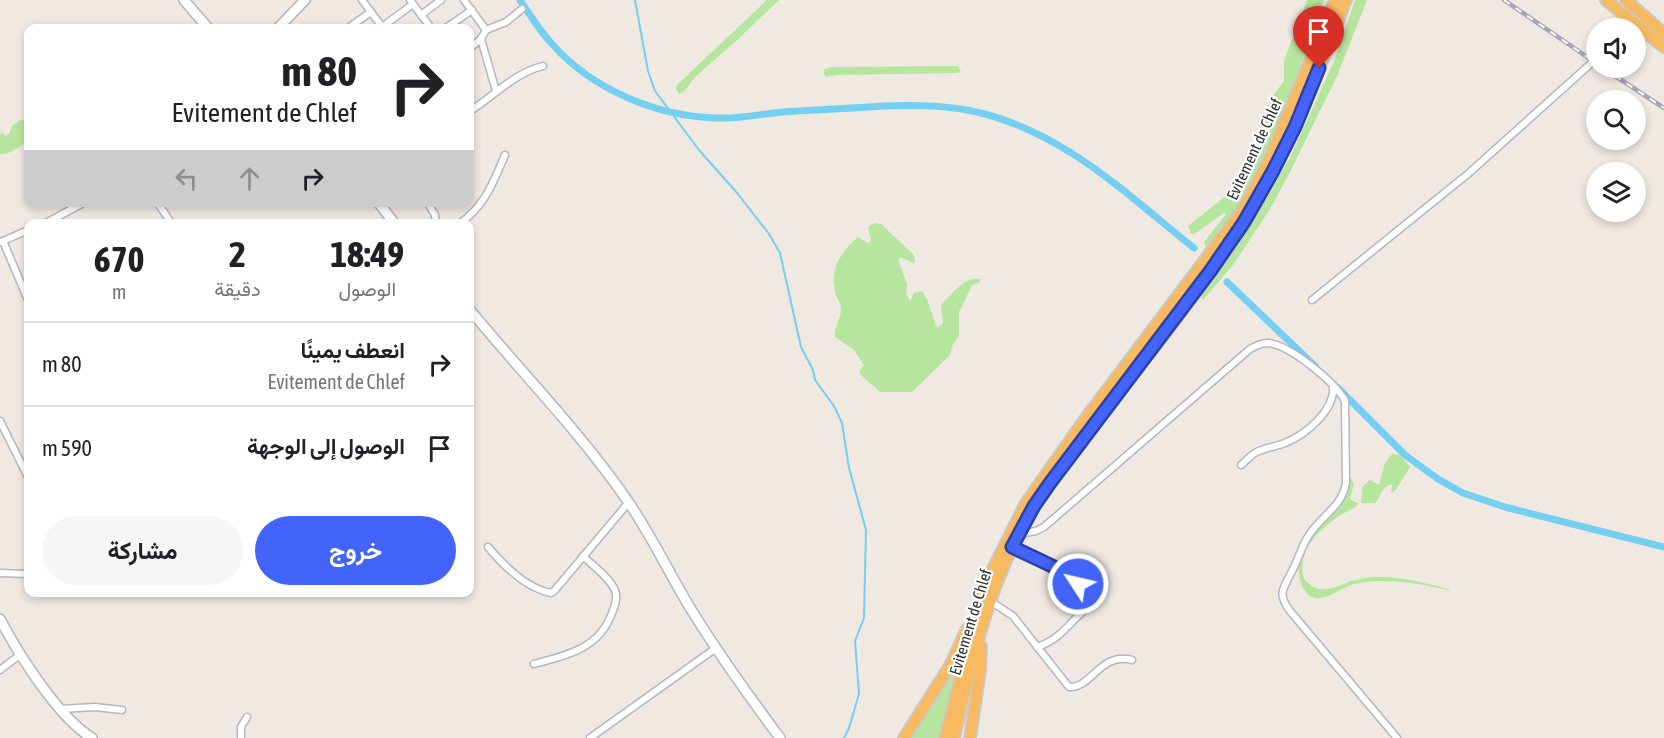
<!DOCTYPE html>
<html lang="ar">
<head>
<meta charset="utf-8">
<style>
  body { margin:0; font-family:"Asap Condensed",Vazirmatn,sans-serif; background:#f6f6f6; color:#202124; direction:rtl; height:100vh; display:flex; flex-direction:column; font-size:22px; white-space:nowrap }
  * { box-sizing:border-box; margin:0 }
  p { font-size:20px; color:#757577 }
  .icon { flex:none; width:33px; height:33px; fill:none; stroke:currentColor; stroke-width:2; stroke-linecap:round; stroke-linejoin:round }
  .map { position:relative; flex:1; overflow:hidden; direction:ltr }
  .details { position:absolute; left:24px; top:219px; width:450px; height:378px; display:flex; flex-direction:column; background:#fff; border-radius:12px; box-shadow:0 3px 9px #0003; direction:rtl }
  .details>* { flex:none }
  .top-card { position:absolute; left:24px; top:24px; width:450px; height:183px; border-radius:12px; box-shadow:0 3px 9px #0003; direction:rtl; background:#fff; color:#202124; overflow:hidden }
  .fabs { position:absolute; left:1586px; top:18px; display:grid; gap:12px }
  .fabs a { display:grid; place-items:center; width:60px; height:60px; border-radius:50%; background:#fff; box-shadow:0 3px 9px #0003; font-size:30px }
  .pin { position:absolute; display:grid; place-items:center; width:51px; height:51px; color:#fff; margin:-62px -26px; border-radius:50% 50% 50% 0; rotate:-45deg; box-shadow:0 0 6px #0007 }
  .pin .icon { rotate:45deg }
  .me { position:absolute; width:66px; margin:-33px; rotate:305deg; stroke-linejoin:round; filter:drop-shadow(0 0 4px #0008) }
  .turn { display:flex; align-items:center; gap:21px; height:126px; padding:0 18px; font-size:27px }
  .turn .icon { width:78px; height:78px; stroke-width:2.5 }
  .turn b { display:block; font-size:42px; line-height:51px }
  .lanes { display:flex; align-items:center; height:57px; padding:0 18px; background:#0003; justify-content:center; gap:30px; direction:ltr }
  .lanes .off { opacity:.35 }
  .eta { display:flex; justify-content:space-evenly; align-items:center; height:102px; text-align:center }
  .eta b { font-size:36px; font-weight:700; line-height:42px }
  .primary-button { display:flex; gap:12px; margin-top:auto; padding:12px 18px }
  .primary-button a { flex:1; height:69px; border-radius:36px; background:#4264fb; color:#fff; font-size:24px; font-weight:700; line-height:69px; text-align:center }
  .primary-button a+a { background:#f6f6f6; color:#202124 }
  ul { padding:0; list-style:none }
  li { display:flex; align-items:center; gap:18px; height:84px; padding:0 18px; border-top:2px solid #e0e0e0 }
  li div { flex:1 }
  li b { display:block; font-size:22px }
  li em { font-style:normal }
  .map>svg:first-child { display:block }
</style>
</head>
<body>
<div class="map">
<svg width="1664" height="738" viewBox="0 0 1664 738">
  <rect width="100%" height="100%" fill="#efe9e1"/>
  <!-- green -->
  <g fill="#b6e59e">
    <polygon points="767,0 779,0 736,41 695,77 685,91 679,94 676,89 677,85"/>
    <polygon points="1307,0 1324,0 1271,146 1254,180 1234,214 1207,250 1204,242 1226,214 1224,213 1194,234 1191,233 1188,226 1242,183 1272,97 1284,81 1284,61"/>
    <polygon points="1355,0 1367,0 1337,76 1289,174 1270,209 1233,265 1203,300 1201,296 1257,215 1291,156 1335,59"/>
    <polygon points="958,66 961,72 957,73 837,75 826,77 823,72 825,69 833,67"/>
    <path d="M20,120L28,121V141C20,146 10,155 0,154V135L2,132L5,136L9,134L12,126Z"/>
    <path d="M875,223L881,224L914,255L915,262L913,263L901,257L898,260L907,284L906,293L910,301L914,293L922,291L927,299L937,328L943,323L941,305C952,294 964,276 980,279V282L972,285L959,312V336L953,344L950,355L912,392H880C873,384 865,381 859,372L864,365L854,350L835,337C834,326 841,319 841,309C841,303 836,297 835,291C829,269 842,251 858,237L868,243L871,241L868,227Z"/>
    <path d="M1392,454L1400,455L1410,467L1395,491L1391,493L1392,484C1380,487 1382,496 1375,503H1361L1362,487L1370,480L1379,485L1385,463Z"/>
    <path d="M1349,478H1351L1354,484L1350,498L1352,501L1359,503C1354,510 1346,511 1339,516C1318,531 1296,551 1304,579C1308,583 1313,588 1319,589C1333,591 1347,581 1360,579C1388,573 1421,582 1448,589L1450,591C1423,583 1381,577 1354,584C1342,587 1328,600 1315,598C1302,595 1297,575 1299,563C1304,539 1324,526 1338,507C1341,502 1346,498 1348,492C1349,488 1349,483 1349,478Z"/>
    <polygon points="955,665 957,665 938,738 911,738 940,694"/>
  </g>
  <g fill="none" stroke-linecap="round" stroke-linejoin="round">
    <!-- stream -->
    <polyline stroke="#75cff0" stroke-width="2" points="635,0 648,71 655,91 699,150 738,194 769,234 780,253 801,347 813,370 815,380 834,406 842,423 849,468 866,530 864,618 855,641 859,694 849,728 844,738"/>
    <!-- canal -->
    <g stroke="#75cff0" stroke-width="7">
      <path d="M520,0C530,15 540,31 552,44C593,90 658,117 718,118C740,119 761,114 782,112C811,110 839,109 868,107C903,105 938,104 972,111C1062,130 1125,193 1194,248"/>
      <polyline points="1227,282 1315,366"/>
      <polyline points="1338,388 1405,455 1438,479 1463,493 1505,507 1664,547"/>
    </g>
    <!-- minor casing -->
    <g stroke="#b4b7c1" stroke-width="9">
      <g id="minor">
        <polyline points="362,0 383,28"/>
        <polyline points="410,0 431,28"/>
        <polyline points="464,0 486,30"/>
        <polyline points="421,15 441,0"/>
        <polyline points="382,27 413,4"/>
        <polyline points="348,28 371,12"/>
        <polyline points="446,28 472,10"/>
        <polyline points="1623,28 1630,20"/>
        <polyline points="481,39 496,91"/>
        <polyline points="470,48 481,39 486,30 506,22 522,9"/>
        <path d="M470,111C494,96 514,73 543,66"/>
        <polyline points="157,202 172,224"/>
        <polyline points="427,202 435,215 436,224"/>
        <polyline points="44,224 85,202"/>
        <path d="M459,224C485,206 493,183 505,155"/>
        <polyline points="3,241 28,300"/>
        <polyline points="1,242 28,230"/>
        <polyline points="1312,300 1469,173 1596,59"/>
        <polyline points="0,421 28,477"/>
        <path d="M1241,465C1246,461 1250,456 1255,453C1265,447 1277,447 1287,442C1306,434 1335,410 1333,387"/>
        <path d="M1019,534L1036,531L1044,527L1250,349C1256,346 1260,343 1268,343C1290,345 1335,382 1345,401L1346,483C1342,507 1321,516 1309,535C1301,547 1298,561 1291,573C1283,590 1277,593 1290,611L1397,738"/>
        <path d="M488,547C503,565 526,588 551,593L555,590L629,502"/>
        <path d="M1012,547C1028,553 1086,579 1088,597C1090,607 1080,614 1074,620C1063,632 1053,642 1037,647"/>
        <polyline points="0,573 28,574"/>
        <path d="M990,601L1013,616L1069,687C1091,689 1101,651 1132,660"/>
        <path d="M534,664C567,655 599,649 612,613C615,605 618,598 615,590C609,577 593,566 583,556"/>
        <polyline points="0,670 21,654"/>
        <polyline points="60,709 95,707 122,710"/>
        <polyline points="241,738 241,727 247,717"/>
        <polyline points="590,738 716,648"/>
      </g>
    </g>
    <!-- secondary casing -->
    <g stroke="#b4b7c1" stroke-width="12">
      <g id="secondary">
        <polyline points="184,0 208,28"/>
        <polyline points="278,28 305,0"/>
        <polyline points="378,202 395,224"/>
        <path d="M470,310C522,373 580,432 627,500C650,533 668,571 689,606C717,652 748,695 780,738"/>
        <path d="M0,619C19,655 58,717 92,738"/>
      </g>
    </g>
    <!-- trunk casing -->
    <g stroke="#c9c9c9" stroke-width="14">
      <g id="trunk">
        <polyline points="1606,0 1664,47"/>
        <polyline points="1626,0 1664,34"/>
        <polyline points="904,738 950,666 967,629"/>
        <polyline points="945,738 981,599 993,569 1026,503 1086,418 1242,211 1269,160 1335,0"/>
        <path d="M954,738C970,666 987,593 1022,527C1040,494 1064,464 1087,434C1139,364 1197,296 1244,223C1287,153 1316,76 1346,0"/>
        <polyline points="970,738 980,671 981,646"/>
      </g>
    </g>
    <!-- minor -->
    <use href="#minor" stroke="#fff" stroke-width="6"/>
    <!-- secondary -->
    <use href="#secondary" stroke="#fff" stroke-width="9"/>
    <!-- trunk -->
    <use href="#trunk" stroke="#f8ba60" stroke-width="10"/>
    <!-- rail casing -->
    <g stroke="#a3a6b8" stroke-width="4.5">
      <g id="rail">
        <polyline points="1504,0 1596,63"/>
        <polyline points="1603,68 1664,108"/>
      </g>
    </g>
    <!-- rail -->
    <use href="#rail" stroke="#fff" stroke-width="2" stroke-dasharray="7" stroke-linecap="butt"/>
  </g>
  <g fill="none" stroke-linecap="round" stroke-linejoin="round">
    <!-- route casing -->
    <g stroke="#2b41a3" stroke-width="15">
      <polyline id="route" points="1078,584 1052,566 1012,547 1034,506 1050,483 1211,270 1244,222 1273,171 1295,127 1319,68"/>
    </g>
    <!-- route -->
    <use href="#route" stroke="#4264fb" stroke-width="10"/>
  </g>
  <g text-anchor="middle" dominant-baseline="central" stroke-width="4.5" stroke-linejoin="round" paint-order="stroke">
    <!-- street labels -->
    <g font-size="16" fill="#2e2e2e" stroke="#fff">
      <text transform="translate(1254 149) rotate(-65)">Evitement de Chlef</text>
      <text transform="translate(970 622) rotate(-73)">Evitement de Chlef</text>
    </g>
  </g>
</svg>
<div class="fabs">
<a><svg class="icon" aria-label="sound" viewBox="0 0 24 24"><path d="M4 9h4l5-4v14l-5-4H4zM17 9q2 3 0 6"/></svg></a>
<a><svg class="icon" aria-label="search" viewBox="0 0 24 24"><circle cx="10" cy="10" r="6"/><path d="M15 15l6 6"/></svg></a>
<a><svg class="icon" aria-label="layers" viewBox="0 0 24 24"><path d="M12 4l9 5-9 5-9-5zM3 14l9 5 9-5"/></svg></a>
</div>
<div class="pin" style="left:1319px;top:68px;background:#d93025"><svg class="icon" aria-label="arrive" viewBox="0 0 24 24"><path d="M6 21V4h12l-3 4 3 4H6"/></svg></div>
<svg class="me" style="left:1078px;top:584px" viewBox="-20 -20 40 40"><circle r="17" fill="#4264fb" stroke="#fff" stroke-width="3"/><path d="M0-11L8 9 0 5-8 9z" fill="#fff"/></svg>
<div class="top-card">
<div class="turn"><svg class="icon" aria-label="right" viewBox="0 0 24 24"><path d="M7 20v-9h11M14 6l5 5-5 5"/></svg><div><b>80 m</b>Evitement de Chlef</div></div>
<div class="lanes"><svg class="icon off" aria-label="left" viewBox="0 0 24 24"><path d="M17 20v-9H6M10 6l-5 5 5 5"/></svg><svg class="icon off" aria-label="ahead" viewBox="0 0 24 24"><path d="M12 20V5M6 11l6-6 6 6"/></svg><svg class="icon" aria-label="right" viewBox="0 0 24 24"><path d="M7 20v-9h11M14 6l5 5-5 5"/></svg></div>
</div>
<section class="details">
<div class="eta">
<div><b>18:49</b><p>الوصول</p></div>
<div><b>2</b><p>دقيقة</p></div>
<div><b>670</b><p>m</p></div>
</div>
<ul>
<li><svg class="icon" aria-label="right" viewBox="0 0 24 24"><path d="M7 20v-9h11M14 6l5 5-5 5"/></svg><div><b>انعطف يمينًا</b><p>Evitement de Chlef</p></div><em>80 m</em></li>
<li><svg class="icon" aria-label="arrive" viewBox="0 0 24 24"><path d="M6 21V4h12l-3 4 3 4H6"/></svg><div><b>الوصول إلى الوجهة</b></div><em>590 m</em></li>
</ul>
<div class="primary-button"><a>خروج</a><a>مشاركة</a></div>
</section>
</div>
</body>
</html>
